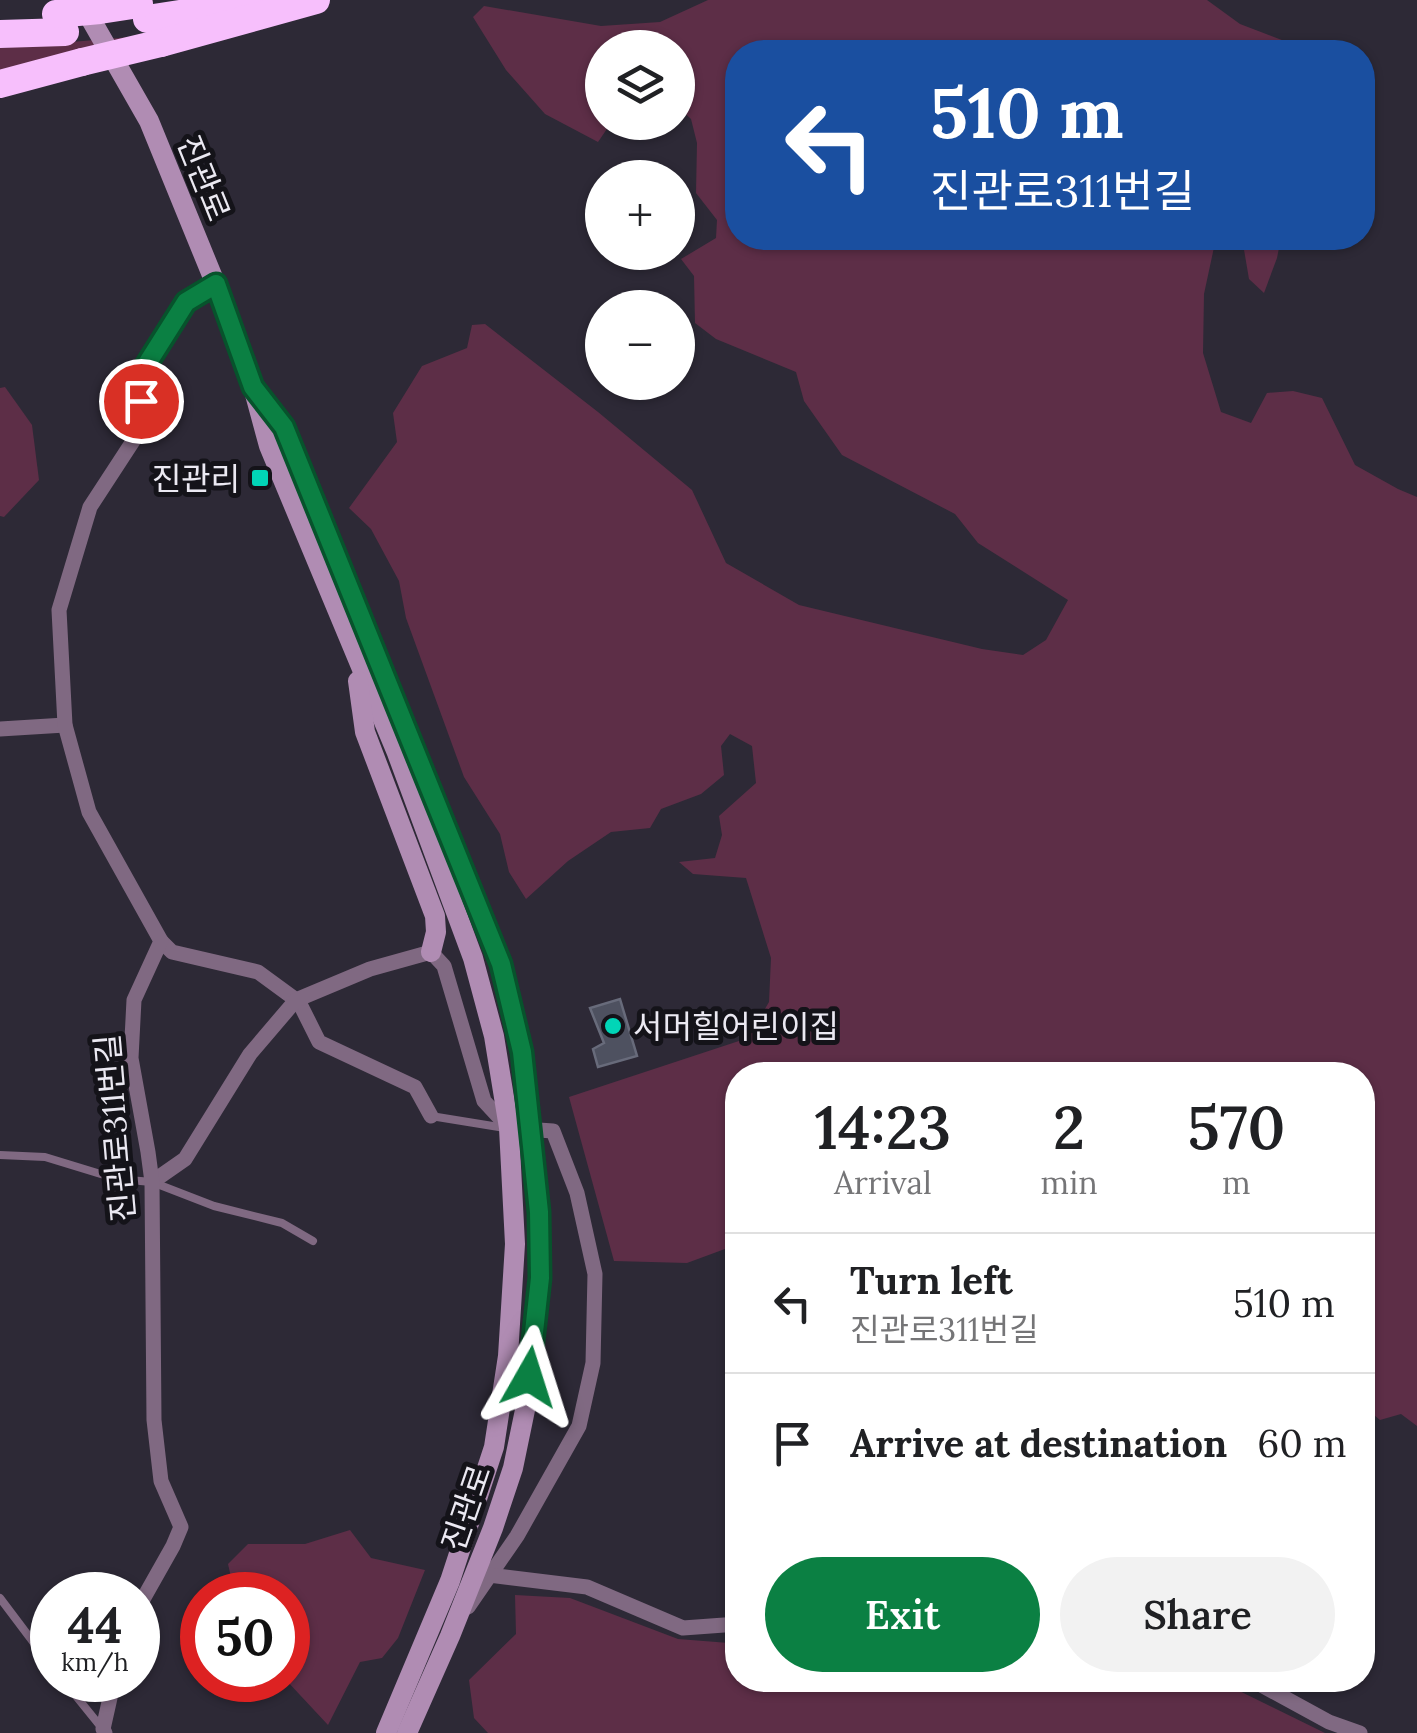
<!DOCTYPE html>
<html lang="en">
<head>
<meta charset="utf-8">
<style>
  body { margin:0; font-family:Lora,"Noto Sans KR",serif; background:#f2f2f2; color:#202124; height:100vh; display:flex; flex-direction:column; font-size:38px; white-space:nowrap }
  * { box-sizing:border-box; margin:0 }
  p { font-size:32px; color:#757577 }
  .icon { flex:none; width:55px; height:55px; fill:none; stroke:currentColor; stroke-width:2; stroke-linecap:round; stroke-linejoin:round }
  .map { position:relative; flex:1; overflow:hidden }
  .drawer { position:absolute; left:725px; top:1062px; width:650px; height:630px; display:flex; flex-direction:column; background:#fff; border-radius:40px; box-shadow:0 2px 8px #0004 }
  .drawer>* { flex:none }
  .banner { position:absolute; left:725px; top:40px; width:650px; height:210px; border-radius:40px; box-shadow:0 2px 8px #0004; background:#1a4fa0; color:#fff; overflow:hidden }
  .controls { position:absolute; left:585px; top:30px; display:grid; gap:20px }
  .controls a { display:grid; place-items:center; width:110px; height:110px; border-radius:50%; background:#fff; box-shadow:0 2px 8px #0004; font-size:50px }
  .speed { position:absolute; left:30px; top:1572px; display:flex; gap:20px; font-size:50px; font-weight:700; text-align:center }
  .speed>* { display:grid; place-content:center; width:130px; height:130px; border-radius:50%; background:#fff; box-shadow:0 2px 8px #0004; line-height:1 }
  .speed small { font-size:25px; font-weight:400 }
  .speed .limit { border:15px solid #d22; background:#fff; color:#111 }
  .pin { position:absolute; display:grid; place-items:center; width:85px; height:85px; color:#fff; margin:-42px; border:5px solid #fff; border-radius:50%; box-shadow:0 2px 10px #0007 }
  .me { position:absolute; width:110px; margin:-55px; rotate:6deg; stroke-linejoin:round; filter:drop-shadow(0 0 8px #0008) }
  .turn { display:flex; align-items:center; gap:35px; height:210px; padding:0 40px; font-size:45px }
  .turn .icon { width:130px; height:130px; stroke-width:2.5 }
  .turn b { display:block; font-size:70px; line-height:85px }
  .eta { display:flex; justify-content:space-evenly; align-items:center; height:170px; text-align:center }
  .eta b { font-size:60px; font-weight:600; line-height:70px }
  .button { display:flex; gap:20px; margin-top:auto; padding:20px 40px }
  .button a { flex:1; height:115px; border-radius:60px; background:#0b8043; color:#fff; font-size:40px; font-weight:600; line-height:115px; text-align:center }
  .button a+a { background:#f2f2f2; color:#202124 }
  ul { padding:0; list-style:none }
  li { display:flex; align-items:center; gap:30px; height:140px; padding:0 40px; border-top:2px solid #e0e0e0 }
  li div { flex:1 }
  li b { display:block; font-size:38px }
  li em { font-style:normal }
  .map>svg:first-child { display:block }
</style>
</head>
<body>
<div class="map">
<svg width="1417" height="1733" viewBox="0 0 1417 1733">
  <rect width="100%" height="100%" fill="#2d2936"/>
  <!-- green -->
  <g fill="#5d2e47">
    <polygon points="708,0 1207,0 1240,24 1295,45 1301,52 738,52 738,238 1216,238 1204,294 1203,353 1221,412 1251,423 1267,393 1293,391 1322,398 1355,465 1398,489 1417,497 1417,1426 1401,1414 1380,1420 1363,1406 1362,1075 738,1075 737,1251 733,1246 687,1263 614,1261 569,1097 748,1038 769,1002 771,958 746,878 693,874 679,862 715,858 722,835 719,816 756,783 752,746 730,734 721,746 724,775 701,794 661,809 650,828 611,832 568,861 526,899 509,872 500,834 464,777 406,618 399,581 371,529 349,508 397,442 393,413 422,366 467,348 472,325 485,324 598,412 692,490 726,563 799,605 982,649 1023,655 1046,640 1068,600 978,543 955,514 842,455 804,401 796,372 716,339 695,323 694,276 681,259 716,238 717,220 696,193 697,143 691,119 678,107 678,48 602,48 602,122 611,123 598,142 545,114 506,70 473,17 484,6 601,26 660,22"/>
    <polygon points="142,36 0,71 0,48"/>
    <polygon points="1242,238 1281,238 1277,258 1264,293 1249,279"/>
    <polygon points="5,387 32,425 39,480 4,517 0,516 0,388"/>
    <polygon points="350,1530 371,1558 425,1570 398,1638 382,1658 360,1662 328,1725 286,1680 288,1595 235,1595 228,1564 248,1544 305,1544"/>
    <polygon points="515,1595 570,1598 678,1639 729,1643 737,1641 738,1680 1217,1680 1325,1733 488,1733 474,1718 469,1680 516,1634"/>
  </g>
  <!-- building -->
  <polygon fill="#4e5160" stroke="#686b7b" stroke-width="2.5" points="620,999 637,1056 598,1067 593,1049 604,1043 590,1008"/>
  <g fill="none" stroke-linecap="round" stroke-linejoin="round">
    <!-- lane -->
    <g stroke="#806982" stroke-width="8">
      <polyline points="431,1116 505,1128"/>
      <polyline points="0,1155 45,1157 117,1179 152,1182 214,1206 282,1223 313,1241"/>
      <polyline points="0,1598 52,1667"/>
      <polyline points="63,1680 101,1727"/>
    </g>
    <!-- street -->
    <g stroke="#806982" stroke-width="15">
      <polyline points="0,729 65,725"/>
      <polyline points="161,941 172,952 258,972 299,1002 319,1042 415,1087 431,1116"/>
      <polyline points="152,1182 185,1159 250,1054 296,1000 370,969 431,952 444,966 484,1101 509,1128 553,1131 577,1193 595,1274 593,1363 579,1426 517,1536 468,1607"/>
      <polyline points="489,1575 587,1587 683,1628 738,1624"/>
      <polyline points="138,1608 173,1546 181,1527 161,1481 154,1420 152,1182 148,1152 131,1058 134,1000 161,941 89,812 65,725 59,610 90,507 137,435 145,367 186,302 216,285"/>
      <polyline points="1252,1680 1329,1722 1360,1733"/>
      <polyline points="105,1733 103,1729 114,1680"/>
    </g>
    <!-- secondary -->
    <g stroke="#b08cb3" stroke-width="20">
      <polyline points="81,2 149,121 216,285 253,387 269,446 397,753 473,958 494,1036 509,1128 515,1244 508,1356 494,1447 450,1581 386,1733"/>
      <polyline points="261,396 284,427 501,964 522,1052 539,1212 540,1278 525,1410 513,1468 493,1528 450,1636 407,1733"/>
      <polyline points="358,681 365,732 435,916 436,932 431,952"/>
    </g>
    <!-- highway -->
    <g stroke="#f7bffc" stroke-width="28">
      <polyline points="147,19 259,2"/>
      <polyline points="0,34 65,32"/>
      <polyline points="161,43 316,0"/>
      <polyline points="0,84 82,62"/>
    </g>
    <!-- highway-bridge -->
    <g stroke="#f7bffc" stroke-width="28">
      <polyline points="56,14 100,10 139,4"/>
      <polyline points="82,62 161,43"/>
    </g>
  </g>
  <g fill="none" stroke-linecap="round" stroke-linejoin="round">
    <!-- route casing -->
    <g stroke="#07532c" stroke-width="25">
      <polyline id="route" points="141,401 145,367 186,302 216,284 253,387 284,427 501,964 522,1052 539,1212 540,1278 529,1377"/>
    </g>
    <!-- route -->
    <use href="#route" stroke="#0b8043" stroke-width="18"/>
  </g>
  <!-- markers -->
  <g fill="#01d5b7" stroke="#141319" stroke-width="4">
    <rect x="250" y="468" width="20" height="20" rx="5"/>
    <circle cx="613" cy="1026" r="10"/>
  </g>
  <g text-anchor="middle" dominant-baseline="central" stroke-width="10" stroke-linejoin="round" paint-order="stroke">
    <!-- street labels -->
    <g font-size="32" fill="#ebe9f2" stroke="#141319">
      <text transform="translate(204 178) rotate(68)">진관로</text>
      <text transform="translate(115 1128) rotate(-95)">진관로311번길</text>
      <text transform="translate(466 1508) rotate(-71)">진관로</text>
    </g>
    <!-- poi labels -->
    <g font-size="32" fill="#ebe9f2" stroke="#141319" text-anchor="end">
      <text x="240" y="478">진관리</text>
      <text x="633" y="1026" text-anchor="start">서머힐어린이집</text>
    </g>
  </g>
</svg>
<div class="controls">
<a><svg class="icon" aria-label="layers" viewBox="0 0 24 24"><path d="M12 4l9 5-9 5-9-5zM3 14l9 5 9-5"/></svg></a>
<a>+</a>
<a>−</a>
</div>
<div class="speed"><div>44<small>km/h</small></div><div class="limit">50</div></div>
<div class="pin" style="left:141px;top:401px;background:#d93025"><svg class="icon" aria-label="arrive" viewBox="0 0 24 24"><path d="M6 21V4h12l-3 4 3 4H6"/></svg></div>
<svg class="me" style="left:529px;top:1377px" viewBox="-20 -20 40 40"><path d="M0-17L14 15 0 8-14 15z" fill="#0b8043" stroke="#fff" stroke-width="4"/></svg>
<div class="banner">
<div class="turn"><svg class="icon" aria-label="left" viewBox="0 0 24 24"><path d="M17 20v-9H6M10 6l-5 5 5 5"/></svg><div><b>510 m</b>진관로311번길</div></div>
</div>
<section class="drawer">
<div class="eta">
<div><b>14:23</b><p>Arrival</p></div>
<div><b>2</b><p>min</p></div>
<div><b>570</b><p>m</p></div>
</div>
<ul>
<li><svg class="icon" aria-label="left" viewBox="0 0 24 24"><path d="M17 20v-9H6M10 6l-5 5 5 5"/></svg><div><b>Turn left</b><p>진관로311번길</p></div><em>510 m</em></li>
<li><svg class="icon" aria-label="arrive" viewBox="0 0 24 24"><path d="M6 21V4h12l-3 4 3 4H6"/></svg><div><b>Arrive at destination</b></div><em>60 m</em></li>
</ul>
<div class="button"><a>Exit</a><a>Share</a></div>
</section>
</div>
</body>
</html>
